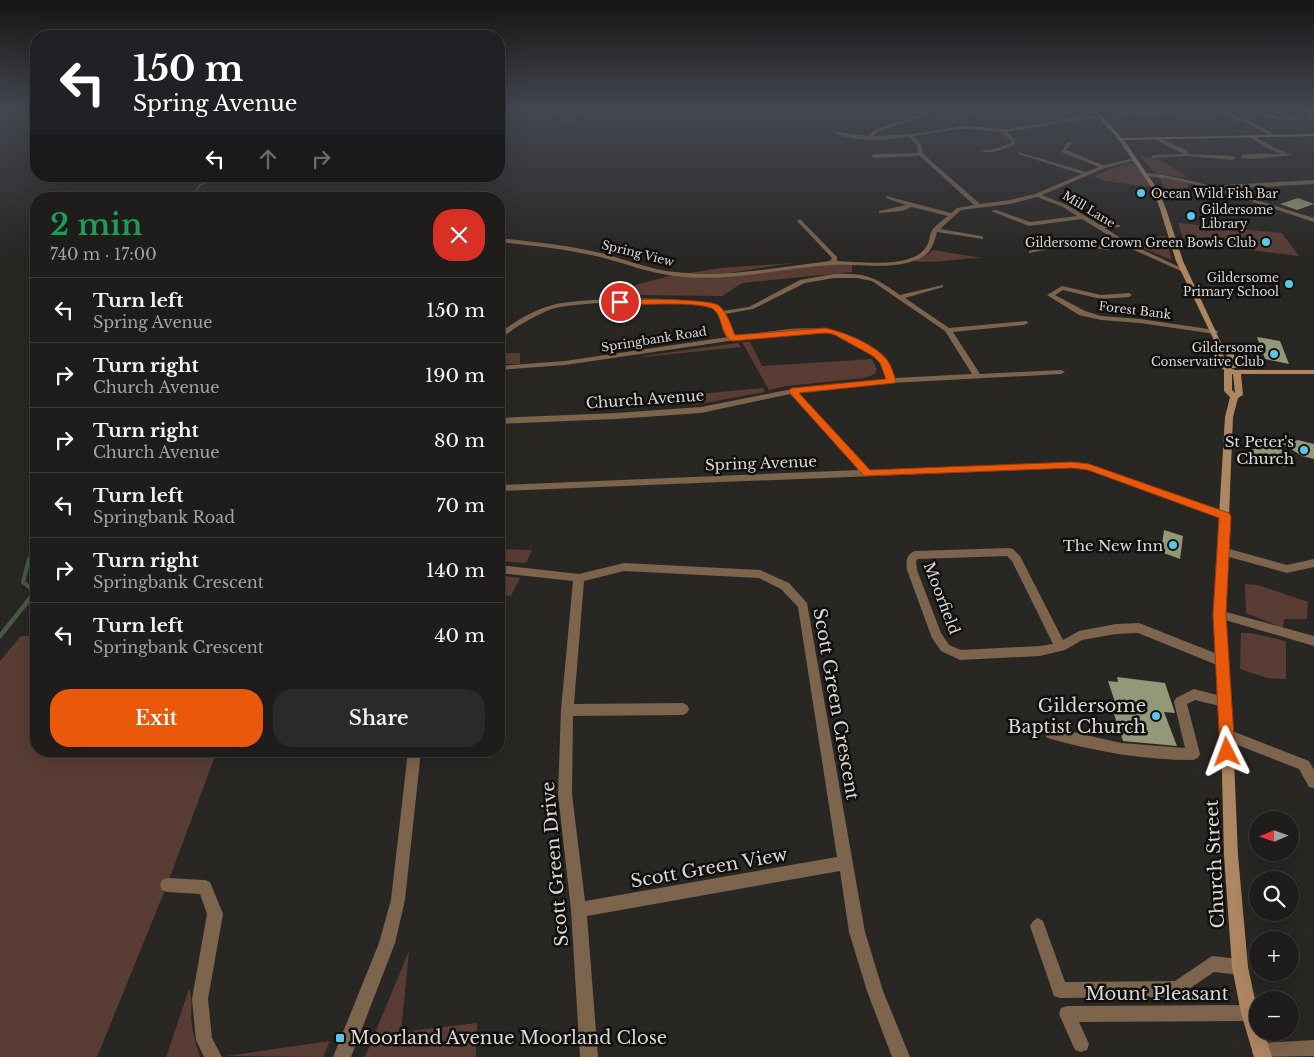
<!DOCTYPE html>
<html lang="en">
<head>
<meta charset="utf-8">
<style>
  body { margin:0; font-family:"Libre Baskerville",serif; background:#2c2a28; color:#f1f3f6; height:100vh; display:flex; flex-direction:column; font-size:19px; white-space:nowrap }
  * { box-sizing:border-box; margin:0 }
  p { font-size:16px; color:#a1a2a3 }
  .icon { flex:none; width:28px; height:28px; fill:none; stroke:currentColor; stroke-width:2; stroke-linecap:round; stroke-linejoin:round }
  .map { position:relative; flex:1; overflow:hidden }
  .details { position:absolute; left:30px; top:192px; width:475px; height:565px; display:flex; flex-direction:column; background:#1f1d1b; border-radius:20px; box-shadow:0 5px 20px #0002,0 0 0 1px #3c3b3a }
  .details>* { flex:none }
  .banner { position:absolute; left:30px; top:30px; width:475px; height:152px; border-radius:20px; box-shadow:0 5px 20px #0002,0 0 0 1px #3c3b3a; background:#202124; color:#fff; overflow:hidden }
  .needle { width:32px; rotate:268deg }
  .tools { position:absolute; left:1249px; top:811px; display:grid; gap:10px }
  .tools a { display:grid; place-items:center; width:50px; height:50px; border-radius:50%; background:#1f1d1b; box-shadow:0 5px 20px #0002,0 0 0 1px #3c3b3a; font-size:25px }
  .pin { position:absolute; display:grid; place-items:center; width:42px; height:42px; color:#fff; margin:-21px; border:2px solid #fff; border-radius:50%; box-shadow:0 1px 5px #0007 }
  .me { position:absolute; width:55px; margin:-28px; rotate:357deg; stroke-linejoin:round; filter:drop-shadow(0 0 4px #0008) }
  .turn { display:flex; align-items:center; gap:18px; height:105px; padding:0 20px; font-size:22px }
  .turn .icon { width:65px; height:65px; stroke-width:2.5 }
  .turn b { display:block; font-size:35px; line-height:42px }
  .lanes { display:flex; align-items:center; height:48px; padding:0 20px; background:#0003; justify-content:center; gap:25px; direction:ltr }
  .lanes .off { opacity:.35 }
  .round { display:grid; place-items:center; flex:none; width:52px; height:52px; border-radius:20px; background:#2c2a28 }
  .overview { display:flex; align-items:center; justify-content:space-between; height:85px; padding:0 20px }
  h1 { font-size:30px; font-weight:600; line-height:38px; color:#1e9e55 }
  .primary-button { display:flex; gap:10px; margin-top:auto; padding:10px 20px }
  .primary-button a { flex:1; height:58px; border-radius:20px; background:#ea580c; color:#fff; font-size:20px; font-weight:600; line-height:58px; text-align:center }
  .primary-button a+a { background:#2c2a28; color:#f1f3f6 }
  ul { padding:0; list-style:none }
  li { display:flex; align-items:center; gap:15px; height:65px; padding:0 20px; border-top:1px solid #3c3b3a }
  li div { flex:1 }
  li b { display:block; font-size:19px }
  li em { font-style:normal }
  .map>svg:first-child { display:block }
</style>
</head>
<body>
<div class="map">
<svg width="1314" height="1057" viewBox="0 0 1314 1057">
  <rect width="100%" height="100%" fill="#292724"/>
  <!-- green -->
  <g fill="#593d34">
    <polygon points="560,109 578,109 574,125 567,125 557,113"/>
    <polygon points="1140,156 1159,159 1189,178 1156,174"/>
    <polygon points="1127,163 1136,164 1150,187 1104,181 1093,176"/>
    <polygon points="1159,177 1187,183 1188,192 1169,195"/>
    <polygon points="1178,223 1282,233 1299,256 1193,243 1183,238"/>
    <polygon points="1165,236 1172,260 1133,244 1150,237"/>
    <path d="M933,250L982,258C959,258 936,264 912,261L924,257Z"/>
    <polygon points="793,263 728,273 683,274 721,268"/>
    <polygon points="836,264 852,265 852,272 742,283 722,296 631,295 624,288 673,275 716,277"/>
    <polygon points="742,342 750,342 762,366 872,359 877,369 875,374 865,378 786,386 769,390"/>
    <polygon points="738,343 741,347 643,357 643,356"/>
    <rect x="499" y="353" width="21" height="11"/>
    <polygon points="763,388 765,392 693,405 690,395"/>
    <polygon points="499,549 532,550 526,563 499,561"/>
    <polygon points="499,575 520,578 511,596 499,595"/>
    <polygon points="1245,584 1258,585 1308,602 1307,619 1284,619 1283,628 1246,613"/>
    <polygon points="1241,633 1251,633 1286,641 1286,679 1267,678 1240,669"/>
    <polygon points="21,636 36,636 36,751 217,751 167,885 97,1057 0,1057 0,661"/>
    <polygon points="409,951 401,1032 477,1023 476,1057 365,1057"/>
    <path d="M189,989C193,998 191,1007 191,1017C192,1031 196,1044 200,1057H166Z"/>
    <polygon points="330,1041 323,1057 227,1056"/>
  </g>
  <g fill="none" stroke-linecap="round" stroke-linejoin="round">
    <!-- stream-far3 -->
    <polyline stroke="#475b44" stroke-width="2" points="196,193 199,186 216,176"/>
    <!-- stream-far2 -->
    <polyline stroke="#475b44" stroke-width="2.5" points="188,199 196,191"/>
    <!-- stream-far1 -->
    <polyline stroke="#475b44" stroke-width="4" points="35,592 23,582 29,559 36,551"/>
    <!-- stream -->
    <polyline stroke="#475b44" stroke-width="4.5" points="0,636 35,592 34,591"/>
  </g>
  <!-- building -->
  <g fill="#939879">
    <polygon points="1298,198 1314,204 1297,210 1280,204"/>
    <polygon points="1257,337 1280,341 1289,364 1265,359"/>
    <polygon points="1298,440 1314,444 1314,459 1302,456 1283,444"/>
    <polygon points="1280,441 1286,467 1253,459 1251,450"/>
    <polygon points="1164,530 1183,536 1180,559 1161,552"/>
    <polygon points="1117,677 1165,683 1175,713 1164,712 1177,746 1123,741 1114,714 1119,714 1108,681 1118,682"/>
  </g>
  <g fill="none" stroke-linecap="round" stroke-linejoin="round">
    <!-- street -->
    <g fill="#7d644d" fill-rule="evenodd">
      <path d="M936,109H942L878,132L873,136L913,134L964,126L1008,129L1078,117L1104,116L1102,118L1078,120L1006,132L1015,139V144C1006,149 990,155 980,151L994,149L1011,143V140L1000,132L971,129H958L914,136L921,145L923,154L980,204L1010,200L1035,194L1082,174L1018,154V152L1086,172L1099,167L1061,152L1068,142L1072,143L1066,150L1103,165L1136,158V160L1105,168L1042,195L1067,205L1100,225H1120V227L1105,228L1128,243L1186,270L1181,271L1125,246L1107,250L1075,244L1029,253V251L1075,240L1107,246L1121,243L1082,219L1029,226L991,211L996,210L1030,222L1077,216L1063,207L1037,197L1010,204L961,210L940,229L981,236L983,237V239L937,232C934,243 931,254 919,259C891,271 861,263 832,265C780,268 727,283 674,276C649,273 624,263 600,257C567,249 533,246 499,242V238C533,242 567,245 601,253C625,259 650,270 675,272C726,278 779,267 830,261L832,258L798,222L797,221L800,219L837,257V261C859,262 913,269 926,247C930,242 929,234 933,229C937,224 943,220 948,216L912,207L902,211L879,213V211L906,205L886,198V196L951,213L957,208L974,205L920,156L874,158L871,156L874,154L918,153L917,145L909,137C886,140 856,143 835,133L837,132L869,136L874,130Z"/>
      <polygon points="952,109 979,111 1000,109 979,113"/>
      <polygon points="1178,109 1185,109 1157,116 1093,111 1095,110 1157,114"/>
      <polygon points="1208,109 1214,109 1253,122 1276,136 1272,137 1249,124"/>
      <path d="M1245,109C1260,109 1273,118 1288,118L1266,109H1272L1298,119L1279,120Z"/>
      <polygon points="1309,116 1314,117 1314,120 1307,118"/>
      <path d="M1249,135H1253L1273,147L1292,155L1258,159L1241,158V156C1250,152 1271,154 1282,154L1269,149L1249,137Z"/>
      <polygon points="1156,137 1187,150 1189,154 1233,156 1236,158 1233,160 1187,156 1151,158 1153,155 1184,154 1154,139"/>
      <path d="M1148,173C1206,180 1259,202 1314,218V222L1210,188L1170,179L1146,176V174Z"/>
      <polygon points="1314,180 1314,184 1225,189 1222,187 1225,185"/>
      <path d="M834,274C867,273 874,277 900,295L943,285V287L905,298L949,328L1027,321L1028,323L1024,325L953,332L980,374L1061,370L1065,372L1061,374L891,383L798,393L870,470L1072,462L1089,464L1228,514L1230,516L1228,518H1222L1088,470L1072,468L499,491V485L860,470L790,394L701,413L616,419L499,424V418L616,413L701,407L792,389L886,379L881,364L867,351L837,335L816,332L729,341L565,365L499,370V366L565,361L728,337L720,318L714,309C685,300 577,300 549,310C537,315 526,321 515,328C510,332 505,336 499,338V333C516,321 533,310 553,305C578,298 707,293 722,311L749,307L800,280ZM834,278H857L872,281L945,331L972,374L894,378C889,361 881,353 866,344C822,318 783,331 735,336L725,314L753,309L805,283Z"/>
      <polygon points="1062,286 1101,295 1129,293 1132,295 1129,297 1101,299 1063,290 1055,295 1085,311 1101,316 1140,319 1215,330 1219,332 1215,334 1140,323 1101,320 1079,315 1047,295"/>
      <polygon points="1222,547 1287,565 1314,559 1314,567 1287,573 1218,554 1217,551 1218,548"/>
      <path d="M1009,548L1013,549L1020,556L1063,640L1079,631L1116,624L1139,623L1225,657L1227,661L1225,665L1221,666L1217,665L1138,633L1116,634L1082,640L1065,650L1040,656L960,660L941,651L932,638L907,570C906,562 906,554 915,551ZM1007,556L1012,561L1053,644L1040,646L961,650L949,645L941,633L917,570L916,561L918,559Z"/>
      <path d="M624,563L760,570L789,583L807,603L865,932L883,991L910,1057H892L867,991L849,932L840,871L587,916L598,1057H580L571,910L558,794L561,710L573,581L499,573V565L579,574ZM624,571L759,578L781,589L798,607L837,857L585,901L572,794L573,716L683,715L687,713L689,709L687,705L683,703L574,704L584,581Z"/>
      <polygon points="1219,610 1314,636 1314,646 1215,617 1213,614 1215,611"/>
      <path d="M1194,689L1228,698L1230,702L1228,706L1224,707L1195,700L1187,704L1200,754L1198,758L1193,760C1144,760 1098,752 1051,739L1046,737L1045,733L1046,729L1051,727L1121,743L1185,748L1174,702L1176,698Z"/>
      <polygon points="1227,729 1309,761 1314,770 1314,788 1309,787 1299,769 1222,739 1221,735 1222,731"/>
      <polygon points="408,751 421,751 405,900 395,943 351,1057 333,1057 379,943 391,900"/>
      <polygon points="167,878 205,880 210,882 223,914 208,999 212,1038 222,1057 204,1057 196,1040 192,999 207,914 200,894 167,892 162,890 160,885 162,880"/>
      <polygon points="1038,918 1043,921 1065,982 1175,981 1212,956 1240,959 1246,961 1248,967 1246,973 1240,975 1214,972 1177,997 1060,998 1054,996 1052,990 1030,926 1033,921"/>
      <polygon points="1249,1005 1255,1007 1257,1013 1255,1019 1249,1021 1079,1022 1089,1044 1087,1050 1081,1052 1075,1050 1059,1014 1061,1008 1067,1006"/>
      <polygon points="1314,1040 1314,1056 1255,1057 1252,1052 1255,1046 1261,1043"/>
    </g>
    <!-- secondary -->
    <path fill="#ae8661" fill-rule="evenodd" d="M1091,109H1095L1122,138L1314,134V136L1124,140L1158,190L1166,209L1183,261L1223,347L1232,351L1239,366L1238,368H1232L1226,354L1222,352L1228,367L1235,370H1314V374H1241L1243,395L1238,398L1233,417L1225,614L1233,735L1238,855L1248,967L1258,1014V1032H1264L1272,1057H1254L1241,1013L1232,967L1224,855L1221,735L1213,614L1225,417L1230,397L1224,391V370L1221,368L1214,351L1216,348L1213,338L1176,261L1160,209L1153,190L1119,140H1117V138ZM1232,374H1233L1235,393L1232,390Z"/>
    <!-- primary -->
    <polygon fill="#d3a070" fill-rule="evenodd" points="1304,109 1314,109 1314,113 1305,110"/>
  </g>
  <!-- sky -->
  <linearGradient id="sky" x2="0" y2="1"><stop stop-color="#171514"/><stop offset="0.42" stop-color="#434750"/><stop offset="1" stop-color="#434750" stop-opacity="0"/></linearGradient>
  <rect width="1314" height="257" fill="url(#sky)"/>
  <!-- route -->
  <path fill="#ea580c" stroke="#983908" d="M617,301C631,298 708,299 718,305C727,311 731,326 735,335L825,328C842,331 880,346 889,363C892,368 894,375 896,381L895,383L799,393L870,470L1072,462L1089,464L1229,513L1231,516L1226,614L1235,752L1232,757L1227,759L1222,757L1220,752L1213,614L1219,518L1088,470L1072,468L864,476L788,391L792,388L886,379L880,363L873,356L833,334L825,333L732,341C720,336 723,315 713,309C701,301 637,305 620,305L617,304Z"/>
  <!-- markers -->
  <g fill="#59c8e5" stroke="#11100f" stroke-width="2">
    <circle cx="1141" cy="193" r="5"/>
    <circle cx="1191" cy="216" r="5"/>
    <circle cx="1266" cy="242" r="5"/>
    <circle cx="1289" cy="284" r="5"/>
    <circle cx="1274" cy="354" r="5"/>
    <circle cx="1304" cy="450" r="5"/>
    <circle cx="1173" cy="545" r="5"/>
    <circle cx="1156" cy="716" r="5"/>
    <rect x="335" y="1033" width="10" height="10" rx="2.5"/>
  </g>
  <g text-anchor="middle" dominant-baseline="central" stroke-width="5" stroke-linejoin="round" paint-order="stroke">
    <!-- far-poi labels -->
    <g font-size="12" fill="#d9d8d5" stroke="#11100f" text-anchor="end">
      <text x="1151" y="193" text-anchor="start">Ocean Wild Fish Bar</text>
      <text x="1201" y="209" text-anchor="start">Gildersome<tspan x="1201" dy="14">Library</tspan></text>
      <text x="1256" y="242">Gildersome Crown Green Bowls Club</text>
      <text x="1279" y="277">Gildersome<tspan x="1279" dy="14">Primary School</tspan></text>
      <text x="1264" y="347">Gildersome<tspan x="1264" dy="14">Conservative Club</tspan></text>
    </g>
    <!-- far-street labels -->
    <g font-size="12" fill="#d9d8d5" stroke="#11100f">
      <text transform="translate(1089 209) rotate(31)">Mill Lane</text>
      <text transform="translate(638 253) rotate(14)">Spring View</text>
      <text transform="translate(1135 310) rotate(7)">Forest Bank</text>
      <text transform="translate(654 339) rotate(-9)">Springbank Road</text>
    </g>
    <!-- street labels -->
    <g font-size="15" fill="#d9d8d5" stroke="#11100f">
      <text transform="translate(645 399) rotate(-4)">Church Avenue</text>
      <text transform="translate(761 463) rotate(-2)">Spring Avenue</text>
      <text transform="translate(942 598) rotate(69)">Moorfield</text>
    </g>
    <!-- poi labels -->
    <g font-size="15" fill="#d9d8d5" stroke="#11100f" text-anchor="end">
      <text x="1294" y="441">St Peter's<tspan x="1294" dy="17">Church</tspan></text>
      <text x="1163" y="545">The New Inn</text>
    </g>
    <!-- near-street labels -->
    <g font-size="18" fill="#d9d8d5" stroke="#11100f">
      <text transform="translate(836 704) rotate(80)">Scott Green Crescent</text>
      <text transform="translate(555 864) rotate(-95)">Scott Green Drive</text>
      <text transform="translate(1215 864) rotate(-93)">Church Street</text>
      <text transform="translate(709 868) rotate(-10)">Scott Green View</text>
      <text x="1157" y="994">Mount Pleasant</text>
    </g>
    <!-- near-poi labels -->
    <g font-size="18" fill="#d9d8d5" stroke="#11100f" text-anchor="end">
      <text x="1146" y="706">Gildersome<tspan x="1146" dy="21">Baptist Church</tspan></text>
      <text x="350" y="1038" text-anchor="start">Moorland Avenue Moorland Close</text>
    </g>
  </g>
</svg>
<div class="tools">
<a><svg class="needle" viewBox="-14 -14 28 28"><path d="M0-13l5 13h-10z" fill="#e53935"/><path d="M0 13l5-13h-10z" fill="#a1a2a3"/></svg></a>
<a><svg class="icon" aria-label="search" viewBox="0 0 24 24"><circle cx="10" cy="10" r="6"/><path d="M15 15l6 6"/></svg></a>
<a>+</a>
<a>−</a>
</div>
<div class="pin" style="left:620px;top:302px;background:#d93025"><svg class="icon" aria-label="arrive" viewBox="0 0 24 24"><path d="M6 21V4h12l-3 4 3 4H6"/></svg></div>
<svg class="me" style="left:1227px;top:752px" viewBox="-20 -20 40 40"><path d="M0-17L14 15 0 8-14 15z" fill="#ea580c" stroke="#fff" stroke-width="4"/></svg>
<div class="banner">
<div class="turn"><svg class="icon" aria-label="left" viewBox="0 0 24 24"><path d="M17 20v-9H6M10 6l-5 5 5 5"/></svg><div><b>150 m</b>Spring Avenue</div></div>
<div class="lanes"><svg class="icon" aria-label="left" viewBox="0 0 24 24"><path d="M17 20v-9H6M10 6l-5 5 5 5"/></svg><svg class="icon off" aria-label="ahead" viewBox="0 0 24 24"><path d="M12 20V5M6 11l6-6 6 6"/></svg><svg class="icon off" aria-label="right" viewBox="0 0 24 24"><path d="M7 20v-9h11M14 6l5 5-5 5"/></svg></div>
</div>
<section class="details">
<div class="overview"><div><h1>2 min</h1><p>740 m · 17:00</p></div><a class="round" style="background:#d93025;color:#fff"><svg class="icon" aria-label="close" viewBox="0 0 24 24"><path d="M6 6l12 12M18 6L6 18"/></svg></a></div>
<ul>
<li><svg class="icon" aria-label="left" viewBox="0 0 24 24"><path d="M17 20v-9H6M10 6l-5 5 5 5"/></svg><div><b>Turn left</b><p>Spring Avenue</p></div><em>150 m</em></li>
<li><svg class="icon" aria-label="right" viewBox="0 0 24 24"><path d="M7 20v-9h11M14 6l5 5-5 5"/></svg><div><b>Turn right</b><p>Church Avenue</p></div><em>190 m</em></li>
<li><svg class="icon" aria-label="right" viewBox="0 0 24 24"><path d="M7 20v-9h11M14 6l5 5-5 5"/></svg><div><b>Turn right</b><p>Church Avenue</p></div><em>80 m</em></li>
<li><svg class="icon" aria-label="left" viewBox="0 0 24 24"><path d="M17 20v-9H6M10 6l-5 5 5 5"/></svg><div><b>Turn left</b><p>Springbank Road</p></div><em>70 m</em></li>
<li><svg class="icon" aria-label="right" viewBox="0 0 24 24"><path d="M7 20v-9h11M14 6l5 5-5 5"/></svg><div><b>Turn right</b><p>Springbank Crescent</p></div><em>140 m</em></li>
<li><svg class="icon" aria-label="left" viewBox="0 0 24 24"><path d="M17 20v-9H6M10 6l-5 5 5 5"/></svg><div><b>Turn left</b><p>Springbank Crescent</p></div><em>40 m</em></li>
</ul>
<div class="primary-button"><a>Exit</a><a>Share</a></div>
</section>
</div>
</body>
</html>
